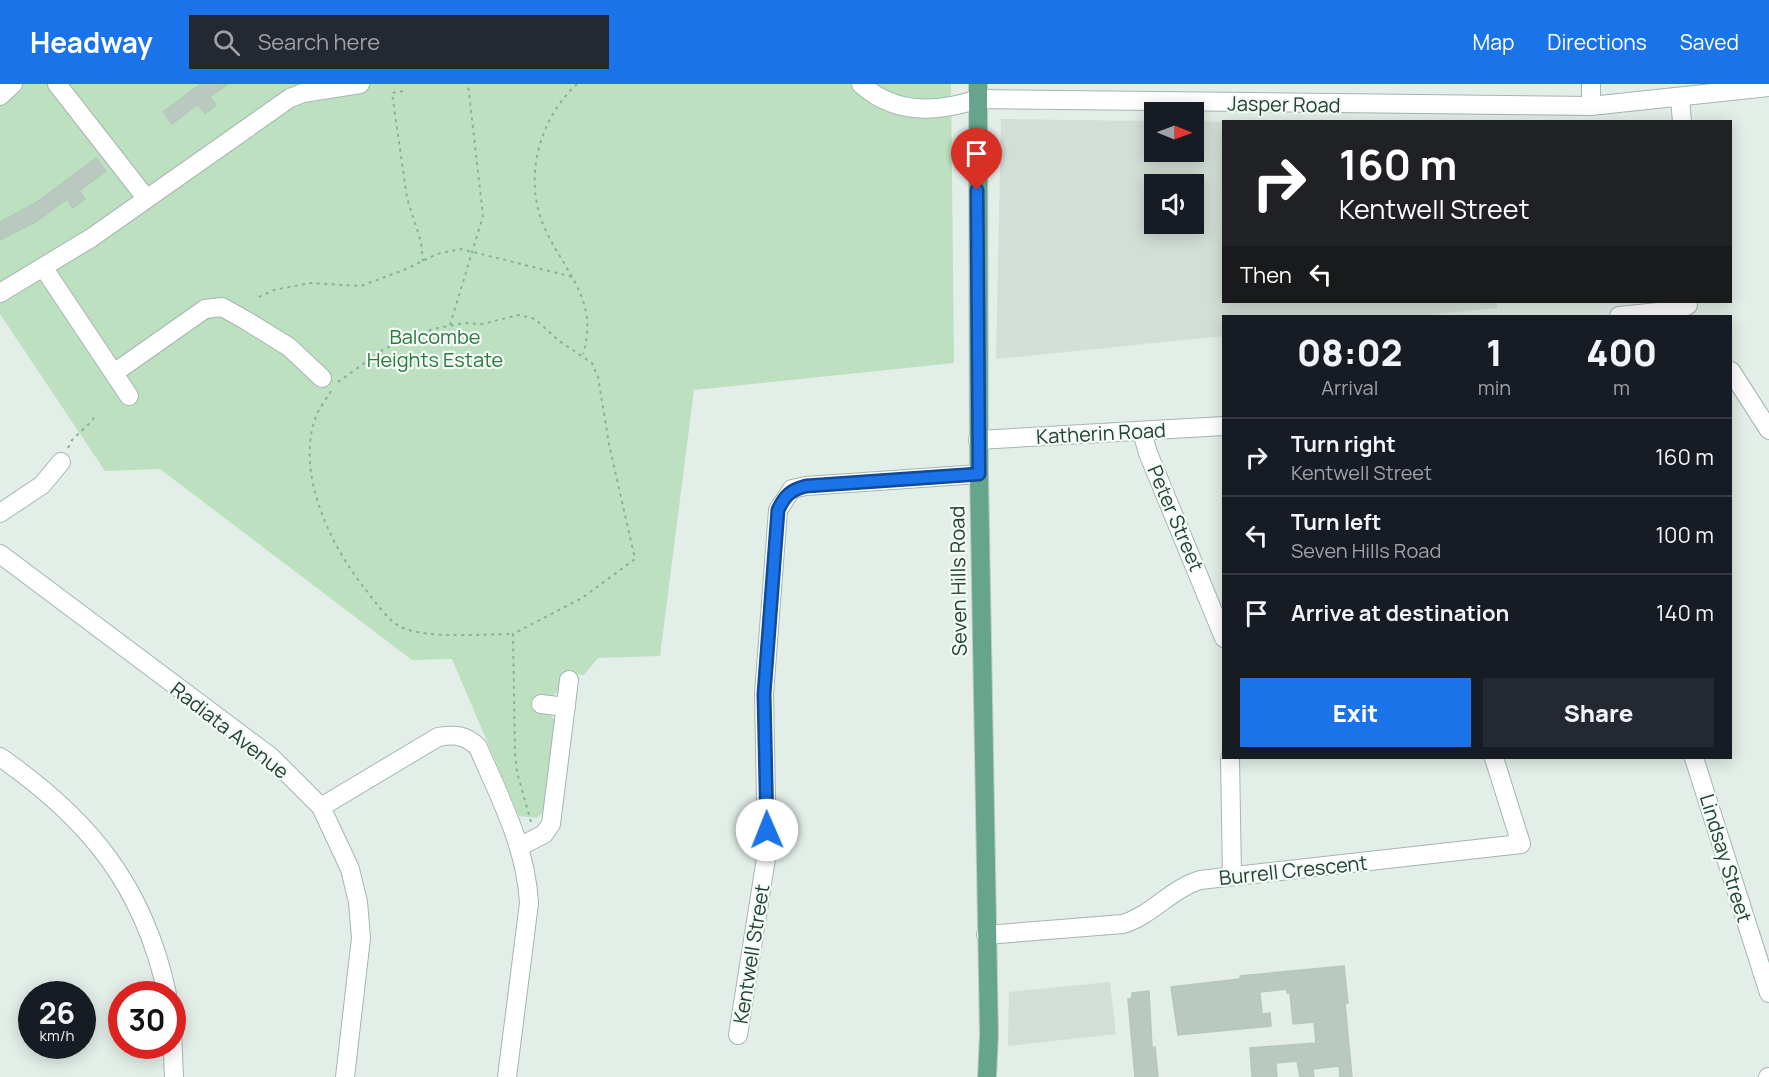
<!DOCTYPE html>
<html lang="en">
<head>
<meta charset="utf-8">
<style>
  body { margin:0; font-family:Manrope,sans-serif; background:#242831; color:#f1f3f6; height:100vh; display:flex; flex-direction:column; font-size:22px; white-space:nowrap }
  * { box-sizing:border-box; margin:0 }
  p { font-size:20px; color:#9ea1a6 }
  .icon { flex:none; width:33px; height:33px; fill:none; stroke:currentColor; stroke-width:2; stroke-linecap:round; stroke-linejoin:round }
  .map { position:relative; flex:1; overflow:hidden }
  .sheet { position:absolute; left:1222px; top:231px; width:510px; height:444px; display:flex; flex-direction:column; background:#171b24; border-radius:0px; box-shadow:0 3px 15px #0003 }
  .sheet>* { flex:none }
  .top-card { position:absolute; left:1222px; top:36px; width:510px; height:183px; border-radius:0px; box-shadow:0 3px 15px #0003; background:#202124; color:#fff; overflow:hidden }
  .needle { width:39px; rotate:91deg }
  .buttons { position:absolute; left:1144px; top:18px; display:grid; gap:12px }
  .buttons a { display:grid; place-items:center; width:60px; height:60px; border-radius:0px; background:#171b24; box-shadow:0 3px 15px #0003; font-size:30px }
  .speed { position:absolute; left:18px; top:897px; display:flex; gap:12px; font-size:30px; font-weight:700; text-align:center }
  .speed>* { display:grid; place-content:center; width:78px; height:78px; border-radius:50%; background:#171b24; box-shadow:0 3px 15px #0003; line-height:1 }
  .speed small { font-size:15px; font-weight:400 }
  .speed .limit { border:9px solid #d22; background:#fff; color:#111 }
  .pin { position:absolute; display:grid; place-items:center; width:51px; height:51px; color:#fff; margin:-62px -26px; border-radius:50% 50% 50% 0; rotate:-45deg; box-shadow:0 0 6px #0007 }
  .pin .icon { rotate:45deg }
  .me { position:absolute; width:66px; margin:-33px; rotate:359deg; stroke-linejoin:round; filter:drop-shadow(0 0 4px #0008) }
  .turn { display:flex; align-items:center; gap:21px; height:126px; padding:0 18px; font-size:27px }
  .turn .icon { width:78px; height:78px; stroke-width:2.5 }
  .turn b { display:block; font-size:42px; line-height:51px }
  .then { display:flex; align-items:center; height:57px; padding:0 18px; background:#0003; gap:12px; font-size:22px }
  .eta { display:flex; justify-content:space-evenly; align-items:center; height:102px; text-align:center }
  .eta b { font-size:36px; font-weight:800; line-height:42px }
  .action { display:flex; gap:12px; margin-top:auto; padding:12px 18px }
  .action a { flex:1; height:69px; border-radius:0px; background:#1a73e8; color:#fff; font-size:24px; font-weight:800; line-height:69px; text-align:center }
  .action a+a { background:#242831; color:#f1f3f6 }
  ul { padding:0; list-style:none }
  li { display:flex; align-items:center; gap:18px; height:78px; padding:0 18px; border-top:2px solid #363941 }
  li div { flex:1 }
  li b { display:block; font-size:22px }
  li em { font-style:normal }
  header { display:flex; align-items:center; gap:36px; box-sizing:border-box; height:84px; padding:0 30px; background:#1a73e8; color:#fff }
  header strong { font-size:28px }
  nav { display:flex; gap:33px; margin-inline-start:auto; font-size:21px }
  .search { width:420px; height:54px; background:#242831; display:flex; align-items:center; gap:15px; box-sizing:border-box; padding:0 21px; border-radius:0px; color:#9ea1a6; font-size:22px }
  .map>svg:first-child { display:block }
</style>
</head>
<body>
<header>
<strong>Headway</strong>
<div class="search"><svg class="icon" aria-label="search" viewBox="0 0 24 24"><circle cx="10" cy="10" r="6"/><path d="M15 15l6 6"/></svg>Search here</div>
<nav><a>Map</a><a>Directions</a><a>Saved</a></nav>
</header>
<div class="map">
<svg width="1769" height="993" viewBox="0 0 1769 993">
  <rect width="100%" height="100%" fill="#e3eee8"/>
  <!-- built -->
  <g fill="#d2ded6" fill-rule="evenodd">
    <path d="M1001,35L1155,37V68H1194V37L1224,38V218H1497V224L1417,232H1224V252L996,275ZM1155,100H1194V140H1155Z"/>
    <polygon points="1110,898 1116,950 1008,962 1009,908"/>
  </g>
  <!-- green -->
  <polygon fill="#bce0c0" points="0,0 951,0 954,279 694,306 660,572 598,574 584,591 563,589 561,605 551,613 539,611 537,628 549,629 557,639 546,726 537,734 519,732 452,575 412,576 160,385 105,387 0,230"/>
  <!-- building -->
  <g fill="#b9c9c0" stroke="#b5c8bd" stroke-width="1.5">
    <polygon points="201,0 228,0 210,13 216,21 205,30 198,20 172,40 163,28"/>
    <polygon points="96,74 106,87 79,107 85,115 73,124 67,115 37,137 0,156 0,138 37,118"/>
    <polygon points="1344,882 1348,919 1345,919 1352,993 1340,993 1339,982 1313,985 1314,993 1300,993 1297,977 1276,979 1277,993 1252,993 1250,964 1316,959 1314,938 1293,940 1290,909 1287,909 1287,905 1260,908 1262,930 1270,929 1271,942 1178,951 1171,903 1240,895 1240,892"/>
    <polygon points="1149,907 1152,964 1155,963 1158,993 1135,993 1128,915 1132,914 1132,909"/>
  </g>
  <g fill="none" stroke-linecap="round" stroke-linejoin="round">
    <!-- minor casing -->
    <g stroke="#a5b6ae" stroke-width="20">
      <g id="minor">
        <polyline points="57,0 146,114"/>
        <path d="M861,0C895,31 937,29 978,15L1591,22L1769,3"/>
        <polyline points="0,12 13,0"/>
        <polyline points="1680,14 1682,38"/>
        <polyline points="1591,22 1591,0"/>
        <polyline points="43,183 129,312"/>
        <polyline points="0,209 91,154 290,14 303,9 360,0"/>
        <polyline points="1619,232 1678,226 1688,221"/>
        <polyline points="1731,287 1769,346"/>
        <polyline points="114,289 205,225 222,223 247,237 289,263 322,294"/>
        <polyline points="1142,348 1148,369 1224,554"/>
        <polyline points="978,356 1224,342"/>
        <polyline points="0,429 42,401 61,378"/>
        <polyline points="0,470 271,673 321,723 350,785 358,818 361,854 345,993"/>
        <polyline points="541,620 566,623"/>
        <path d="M0,673C89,735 144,802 167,910"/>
        <polyline points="1230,674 1232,792"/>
        <polyline points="1694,674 1769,909"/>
        <path d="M321,723L438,653C456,650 465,651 478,663C500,714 526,763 529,819L507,993"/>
        <polyline points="521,762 544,750 551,740 569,596"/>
        <path d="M986,851L1123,840C1152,831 1171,805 1200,796L1521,760L1494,674"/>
        <polyline points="172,946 174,993"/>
        <polyline points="738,951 767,768 764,610 778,426 792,405 806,402 979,390"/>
        <polyline points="1768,993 1769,993"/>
      </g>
    </g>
    <!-- major casing -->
    <g stroke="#c1cac6" stroke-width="20">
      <polyline id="major" points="978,0 979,390 989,951 987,993"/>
    </g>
    <!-- path -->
    <g stroke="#83b39c" stroke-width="2" stroke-dasharray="3 4.5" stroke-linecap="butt">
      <path d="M577,0C538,36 522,97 546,147C567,191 599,217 583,270"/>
      <polyline points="403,7 392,9 407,114 421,158 423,177"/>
      <polyline points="259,213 274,206 310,199 361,202 406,185 437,170 461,165 573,193"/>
      <polyline points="450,241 483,132 468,0"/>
      <polyline points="338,298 384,265 433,245 464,239 482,240 519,231 535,235 559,257 592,279 598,293 609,360 635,475 582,514 513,550 515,669 517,688 531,738"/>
      <path d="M331,307C326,316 318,325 315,335C296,391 331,462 365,505C376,518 387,537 403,544C431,555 482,550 513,550"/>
      <polyline points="68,364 72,356 93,336 94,329"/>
    </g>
    <!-- minor -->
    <use href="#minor" stroke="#fff" stroke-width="18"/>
    <!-- major -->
    <use href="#major" stroke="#66a58c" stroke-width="18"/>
  </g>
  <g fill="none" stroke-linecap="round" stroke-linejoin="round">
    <!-- route casing -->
    <g stroke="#114b97" stroke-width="15">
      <path id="route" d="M767,746L764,610L778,426C785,411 791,406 806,402L979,390L977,106"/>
    </g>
    <!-- route -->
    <use href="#route" stroke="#1a73e8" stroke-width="10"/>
  </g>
  <g text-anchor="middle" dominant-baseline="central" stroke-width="4.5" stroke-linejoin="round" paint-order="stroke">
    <!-- street labels -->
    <g font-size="20" fill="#224034" stroke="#f4faf6">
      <text transform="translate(1284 20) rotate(1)">Jasper Road</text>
      <text transform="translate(1101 349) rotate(-3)">Katherin Road</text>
      <text transform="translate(1176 434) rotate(67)">Peter Street</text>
      <text transform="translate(958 497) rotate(-91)">Seven Hills Road</text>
      <text transform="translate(230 646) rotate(38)">Radiata Avenue</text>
      <text transform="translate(1726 774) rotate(73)">Lindsay Street</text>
      <text transform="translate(1293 786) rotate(-6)">Burrell Crescent</text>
      <text transform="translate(751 870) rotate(-81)">Kentwell Street</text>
    </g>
    <!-- park labels -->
    <g font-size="20" fill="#2a793d" stroke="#f4faf6">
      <text x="435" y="252">Balcombe<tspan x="435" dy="23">Heights Estate</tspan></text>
    </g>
  </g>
</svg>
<div class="buttons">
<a><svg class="needle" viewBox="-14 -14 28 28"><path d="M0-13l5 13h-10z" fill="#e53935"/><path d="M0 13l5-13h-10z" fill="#9ea1a6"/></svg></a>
<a><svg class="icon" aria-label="sound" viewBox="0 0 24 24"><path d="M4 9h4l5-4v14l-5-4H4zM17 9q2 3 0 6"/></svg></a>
</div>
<div class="speed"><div>26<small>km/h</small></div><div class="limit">30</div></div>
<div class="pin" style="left:977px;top:106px;background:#d93025"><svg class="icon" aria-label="arrive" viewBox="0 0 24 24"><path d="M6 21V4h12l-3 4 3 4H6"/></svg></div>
<svg class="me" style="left:767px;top:746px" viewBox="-20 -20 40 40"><circle r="19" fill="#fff"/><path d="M0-13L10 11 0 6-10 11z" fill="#1a73e8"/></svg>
<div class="top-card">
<div class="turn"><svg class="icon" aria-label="right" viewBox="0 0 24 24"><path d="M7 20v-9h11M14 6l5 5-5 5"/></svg><div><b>160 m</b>Kentwell Street</div></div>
<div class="then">Then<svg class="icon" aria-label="left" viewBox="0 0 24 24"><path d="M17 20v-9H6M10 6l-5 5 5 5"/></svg></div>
</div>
<section class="sheet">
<div class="eta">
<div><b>08:02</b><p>Arrival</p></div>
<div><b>1</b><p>min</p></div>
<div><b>400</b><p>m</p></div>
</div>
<ul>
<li><svg class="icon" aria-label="right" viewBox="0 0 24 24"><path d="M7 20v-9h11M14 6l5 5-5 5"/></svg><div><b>Turn right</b><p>Kentwell Street</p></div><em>160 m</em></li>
<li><svg class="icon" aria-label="left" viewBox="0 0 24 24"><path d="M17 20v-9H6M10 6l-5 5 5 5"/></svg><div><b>Turn left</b><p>Seven Hills Road</p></div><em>100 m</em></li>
<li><svg class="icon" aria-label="arrive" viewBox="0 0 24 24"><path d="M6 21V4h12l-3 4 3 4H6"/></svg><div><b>Arrive at destination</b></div><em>140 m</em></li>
</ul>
<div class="action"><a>Exit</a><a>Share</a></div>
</section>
</div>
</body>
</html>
